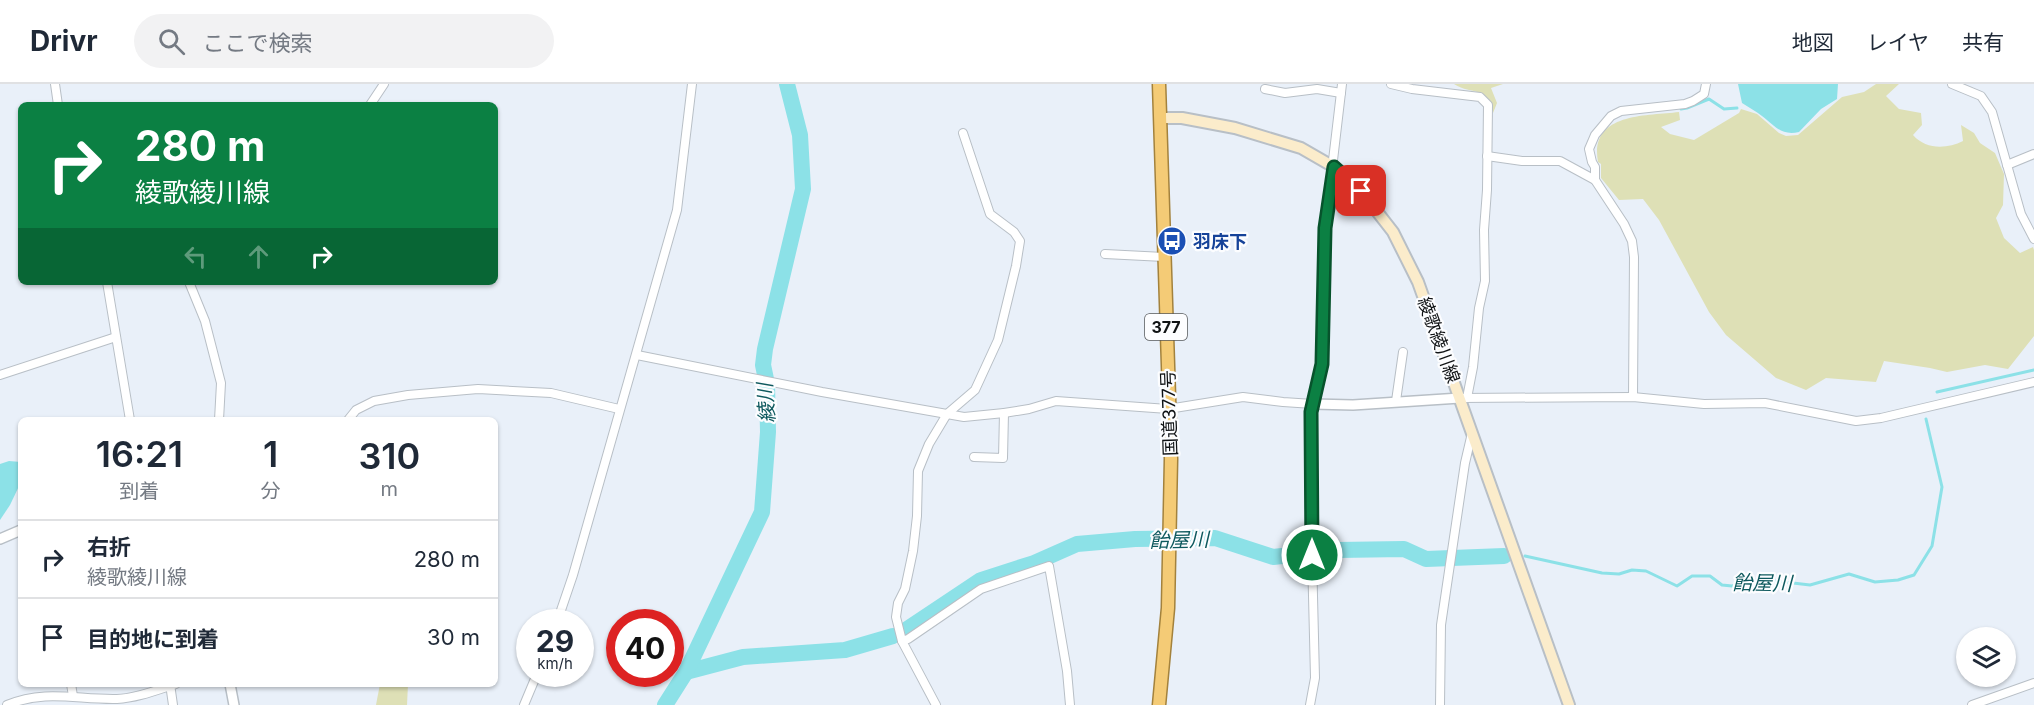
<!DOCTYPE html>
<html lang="ja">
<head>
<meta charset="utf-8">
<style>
  body { margin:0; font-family:Inter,"Noto Sans JP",sans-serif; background:#f2f2f3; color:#1f2937; height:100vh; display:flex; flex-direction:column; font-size:22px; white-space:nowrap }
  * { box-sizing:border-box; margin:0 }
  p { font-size:20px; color:#747a83 }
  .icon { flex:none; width:33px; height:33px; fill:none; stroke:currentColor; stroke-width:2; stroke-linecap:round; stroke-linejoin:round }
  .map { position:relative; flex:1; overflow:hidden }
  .details { position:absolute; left:18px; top:333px; width:480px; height:270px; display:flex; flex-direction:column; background:#fff; border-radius:9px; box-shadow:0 2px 4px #0004 }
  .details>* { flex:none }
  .top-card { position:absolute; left:18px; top:18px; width:480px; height:183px; border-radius:9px; box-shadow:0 2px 4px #0004; background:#0b8043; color:#fff; overflow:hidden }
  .tools { position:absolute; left:1956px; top:543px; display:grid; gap:12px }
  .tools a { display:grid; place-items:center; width:60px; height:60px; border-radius:50%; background:#fff; box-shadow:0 2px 4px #0004; font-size:30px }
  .speed { position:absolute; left:516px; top:525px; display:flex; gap:12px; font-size:30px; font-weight:700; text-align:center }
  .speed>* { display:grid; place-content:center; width:78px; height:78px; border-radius:50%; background:#fff; box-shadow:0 2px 4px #0004; line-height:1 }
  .speed small { font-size:15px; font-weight:400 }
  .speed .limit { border:9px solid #d22; background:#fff; color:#111 }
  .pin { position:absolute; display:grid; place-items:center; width:51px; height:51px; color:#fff; margin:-26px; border-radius:12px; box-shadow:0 3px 9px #0006 }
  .me { position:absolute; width:66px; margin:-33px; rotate:0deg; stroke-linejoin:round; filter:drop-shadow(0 0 4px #0008) }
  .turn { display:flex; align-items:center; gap:21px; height:126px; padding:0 18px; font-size:27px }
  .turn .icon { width:78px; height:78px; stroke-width:2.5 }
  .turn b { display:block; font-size:42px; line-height:51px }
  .lanes { display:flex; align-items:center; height:57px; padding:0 18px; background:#0003; justify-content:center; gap:30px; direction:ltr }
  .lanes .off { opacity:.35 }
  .eta { display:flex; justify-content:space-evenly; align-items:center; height:102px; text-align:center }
  .eta b { font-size:36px; font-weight:600; line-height:42px }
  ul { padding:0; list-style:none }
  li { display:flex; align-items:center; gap:18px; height:78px; padding:0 18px; border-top:2px solid #e0e1e3 }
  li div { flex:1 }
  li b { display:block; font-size:22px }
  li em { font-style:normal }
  header { display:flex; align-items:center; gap:36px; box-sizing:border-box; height:84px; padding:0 30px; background:#fff; border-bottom:2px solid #e0e1e3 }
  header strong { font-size:28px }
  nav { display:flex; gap:33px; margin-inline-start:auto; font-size:21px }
  .search { width:420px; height:54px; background:#f2f2f3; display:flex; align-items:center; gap:15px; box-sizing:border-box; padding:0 21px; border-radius:33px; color:#747a83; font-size:22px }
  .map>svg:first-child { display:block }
</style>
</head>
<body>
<header>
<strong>Drivr</strong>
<div class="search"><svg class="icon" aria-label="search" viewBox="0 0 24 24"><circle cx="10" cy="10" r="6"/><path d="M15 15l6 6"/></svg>ここで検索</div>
<nav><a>地図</a><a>レイヤ</a><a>共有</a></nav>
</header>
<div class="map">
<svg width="2034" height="621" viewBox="0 0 2034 621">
  <rect width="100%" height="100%" fill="#e9f0f9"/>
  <!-- green -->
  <g fill="#dee0b6">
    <path d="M1454,0H1503L1491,4L1497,19L1493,29C1486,0 1473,12 1454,0Z"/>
    <path d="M1876,0H1899L1886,12L1899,25L1921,29L1922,41L1913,51C1926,66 1947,65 1963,57L1961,41L1974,49L1980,59L1995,69L2004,90L2003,121L1996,134L2004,154L2020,169L2033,163L2034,166V252L2008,285L1985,281L1947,288L1930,284L1884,277L1876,298L1826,294L1806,306L1776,294L1726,251L1709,228L1659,136L1643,115L1619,116L1601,94V80L1598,78C1589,29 1645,32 1679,28L1680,36L1661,43L1670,50L1694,56L1739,29L1741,25L1757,30L1779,49L1786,52L1798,51L1842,13L1864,8Z"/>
    <polygon points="380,600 408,600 407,621 376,621"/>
  </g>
  <!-- water -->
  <g fill="#8ce1e7">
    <path d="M1738,0H1838L1837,15L1821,25L1799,48C1781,52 1775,42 1762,32C1756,27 1748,23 1742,19Z"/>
    <polygon points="9,377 21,378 21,398 10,421 0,436 0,380"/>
  </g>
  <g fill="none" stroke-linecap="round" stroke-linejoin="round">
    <!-- stream -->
    <g stroke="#8ce1e7" stroke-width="3">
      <polyline points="1681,25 1687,24 1709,15 1724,25 1737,24"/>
      <polyline points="1937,308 2034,286"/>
      <polyline points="1525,472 1602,489 1619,490 1632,486 1646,487 1677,502 1692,492 1710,492 1722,501 1732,502 1760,495 1810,501 1849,490 1875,498 1898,496 1914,491 1932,462 1942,403 1926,335"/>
    </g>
    <!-- river -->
    <g stroke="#8ce1e7" stroke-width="16">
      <polyline points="906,546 981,496 1034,479 1077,460 1135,455 1215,454 1273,473 1338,466 1404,465 1426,475 1504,472"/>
      <polyline points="686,588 743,573 845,566 893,552"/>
      <polyline points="665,621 686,588 762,428 768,348 767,300 763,281 765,265 803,105 800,51 787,0"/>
    </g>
    <!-- minor casing -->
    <g stroke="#b8bfc6" stroke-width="10">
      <g id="minor">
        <polyline points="55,0 58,21"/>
        <polyline points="1391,0 1412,5 1480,13 1488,21 1487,106 1484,146 1485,197 1479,224 1473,283 1467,314"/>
        <polyline points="1952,0 1981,12 1992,28 2021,130 2034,155"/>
        <polyline points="1265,5 1285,9 1317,5 1341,9"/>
        <polyline points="370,21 384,0"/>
        <polyline points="1487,72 1522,77 1560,77 1595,96"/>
        <polyline points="2007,81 2034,70"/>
        <polyline points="1105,170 1164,173"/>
        <polyline points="107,198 130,336"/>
        <polyline points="189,198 205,237 221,299 219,336"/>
        <polyline points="637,271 822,308 964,333 1004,329 1029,325 1056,317 1168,325 1243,313 1283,318 1313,320"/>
        <polyline points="0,291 116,253"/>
        <polyline points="1633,313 1634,173 1632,157 1624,140 1595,96 1595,83 1592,78 1589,65 1595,51 1611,32 1621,27 1685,20 1693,17 1704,10 1706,0"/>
        <polyline points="1460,314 1633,313 1704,320 1765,319 1856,337 1881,334 2034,298"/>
        <polyline points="1396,317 1403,268"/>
        <polyline points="348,336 356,326 374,317 408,311 478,305 551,309 619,325"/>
        <polyline points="974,373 1003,374 1004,329"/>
        <polyline points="1312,465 1311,329 1322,281 1325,144 1342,0"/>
        <polyline points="557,538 573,491 677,126 692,0"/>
        <polyline points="902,557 908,555 981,505 1049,482 1067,587 1070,621"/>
        <polyline points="71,600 73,612"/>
        <polyline points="170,600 173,621"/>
        <path d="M7,621C46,605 77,616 117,615C137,614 157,606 176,600"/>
        <polyline points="524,621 537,590"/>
        <polyline points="936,621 902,557 896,533 898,519 905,505 913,467 917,432 918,387 929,360 947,330 975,306 998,256 1016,182 1020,157 1014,148 990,130 963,49"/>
        <polyline points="1310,621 1315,594 1312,471"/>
        <polyline points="1440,621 1441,541 1465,379 1472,349"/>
        <polyline points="1972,621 2034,599"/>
      </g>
    </g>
    <!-- tertiary casing -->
    <g stroke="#b8bfc6" stroke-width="12">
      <g id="tertiary">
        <polyline points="1313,320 1353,321 1460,314"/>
        <polyline points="0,455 21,446"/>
        <polyline points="1312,465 1312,471"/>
        <polyline points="230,600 234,621"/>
      </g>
    </g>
    <!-- secondary casing -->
    <g stroke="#b8bfc6" stroke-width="14">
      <polyline id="secondary" points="1160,34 1182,34 1235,44 1301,64 1334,83 1361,107 1393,148 1418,198 1569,621"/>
    </g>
    <!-- trunk casing -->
    <g stroke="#a3823d" stroke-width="15">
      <polyline id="trunk" points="1159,621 1168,524 1171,375 1159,0"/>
    </g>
    <!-- minor -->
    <use href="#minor" stroke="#fff" stroke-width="8"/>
    <!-- tertiary -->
    <use href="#tertiary" stroke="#fff" stroke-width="9"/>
    <!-- secondary -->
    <use href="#secondary" stroke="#fbeccb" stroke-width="10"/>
    <!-- trunk -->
    <use href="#trunk" stroke="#f4cb76" stroke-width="12"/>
  </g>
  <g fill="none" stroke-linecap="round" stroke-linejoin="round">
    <!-- route casing -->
    <g stroke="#07532c" stroke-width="15">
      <polyline id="route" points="1312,471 1311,328 1322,280 1325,144 1334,83 1361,107"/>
    </g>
    <!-- route -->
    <use href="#route" stroke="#0b8043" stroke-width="10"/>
  </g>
  <!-- icons -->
  <defs>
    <g id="bus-disc" transform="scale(1.5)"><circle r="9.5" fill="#1a4fb4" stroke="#fcfdff"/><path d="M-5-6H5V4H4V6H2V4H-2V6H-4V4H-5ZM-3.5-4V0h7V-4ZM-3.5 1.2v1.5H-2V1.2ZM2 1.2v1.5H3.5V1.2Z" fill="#fff"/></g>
  </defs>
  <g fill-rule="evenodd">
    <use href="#bus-disc" x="1172" y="157"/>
  </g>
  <g text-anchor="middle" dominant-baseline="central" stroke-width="4.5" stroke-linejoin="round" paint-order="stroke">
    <!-- shield labels -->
    <rect fill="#fcfdff" stroke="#56585a" stroke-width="1.5" x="1145" y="230" width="42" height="26" rx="4.5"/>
    <g font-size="16" font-weight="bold" fill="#0f1214">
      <text x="1166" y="243">377</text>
    </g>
    <!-- transit labels -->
    <g font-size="18" font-weight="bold" fill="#164399" stroke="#fcfdff" text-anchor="start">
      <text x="1193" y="157">羽床下</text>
    </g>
    <!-- street labels -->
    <g font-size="18" fill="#0f1214" stroke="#fcfdff">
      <text transform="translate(1439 256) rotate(70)">綾歌綾川線</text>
      <text transform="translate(1169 329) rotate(-92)">国道377号</text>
    </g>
    <!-- water labels -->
    <g font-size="20" font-style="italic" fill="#0e595e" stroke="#fcfdff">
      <text transform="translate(766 319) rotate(-94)">綾川</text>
      <text transform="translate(1179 456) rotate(-1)">飴屋川</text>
      <text transform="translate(1762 499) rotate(1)">飴屋川</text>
    </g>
  </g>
</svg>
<div class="tools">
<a><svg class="icon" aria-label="layers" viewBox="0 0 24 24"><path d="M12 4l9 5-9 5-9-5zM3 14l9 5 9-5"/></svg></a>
</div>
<div class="speed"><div>29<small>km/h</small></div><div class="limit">40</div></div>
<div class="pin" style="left:1361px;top:107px;background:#d93025"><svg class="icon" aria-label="arrive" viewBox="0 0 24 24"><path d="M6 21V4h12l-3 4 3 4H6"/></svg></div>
<svg class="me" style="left:1312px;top:471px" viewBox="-20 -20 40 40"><circle r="17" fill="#0b8043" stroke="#fff" stroke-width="3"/><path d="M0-11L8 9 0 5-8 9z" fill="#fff"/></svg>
<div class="top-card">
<div class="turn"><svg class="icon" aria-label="right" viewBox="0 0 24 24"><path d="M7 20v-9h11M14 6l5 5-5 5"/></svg><div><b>280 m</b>綾歌綾川線</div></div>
<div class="lanes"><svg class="icon off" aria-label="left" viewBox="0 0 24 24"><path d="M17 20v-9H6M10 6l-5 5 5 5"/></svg><svg class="icon off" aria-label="ahead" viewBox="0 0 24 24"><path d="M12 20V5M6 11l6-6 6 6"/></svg><svg class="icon" aria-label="right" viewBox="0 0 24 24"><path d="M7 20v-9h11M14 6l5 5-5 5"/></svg></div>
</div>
<section class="details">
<div class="eta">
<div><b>16:21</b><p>到着</p></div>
<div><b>1</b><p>分</p></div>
<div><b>310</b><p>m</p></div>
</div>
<ul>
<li><svg class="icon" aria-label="right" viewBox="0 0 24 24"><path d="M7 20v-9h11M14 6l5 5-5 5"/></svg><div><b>右折</b><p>綾歌綾川線</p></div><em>280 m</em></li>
<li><svg class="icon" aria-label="arrive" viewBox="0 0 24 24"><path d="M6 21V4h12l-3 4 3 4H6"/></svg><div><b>目的地に到着</b></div><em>30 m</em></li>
</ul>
</section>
</div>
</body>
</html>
